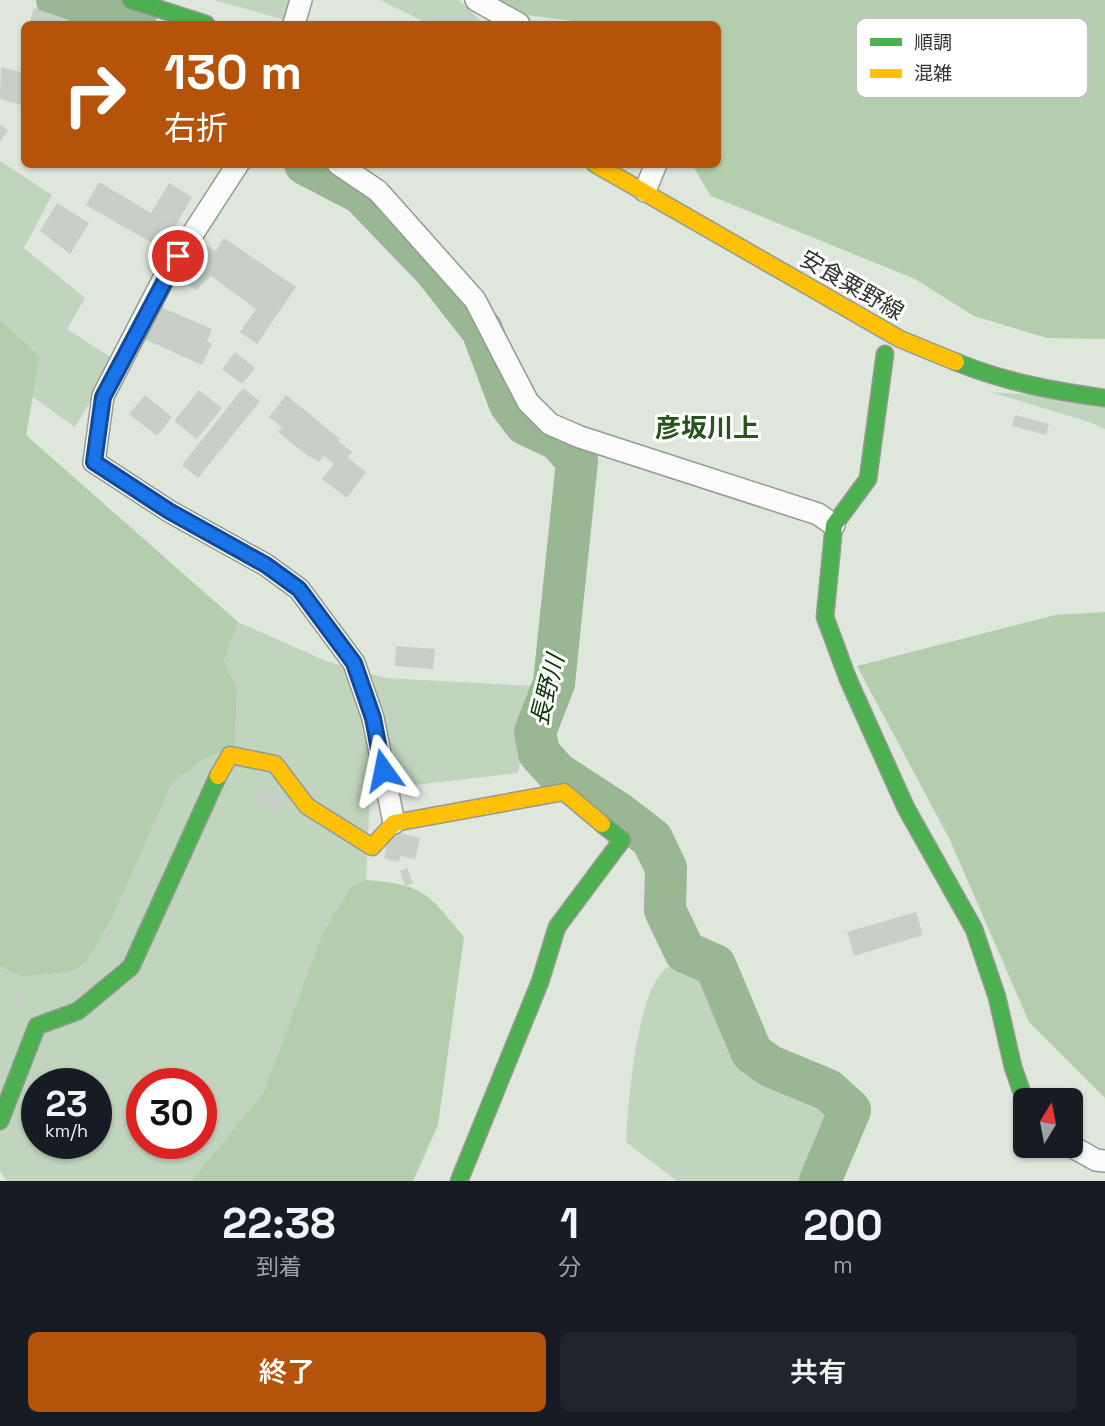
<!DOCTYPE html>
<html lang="ja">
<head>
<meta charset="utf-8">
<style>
  body { margin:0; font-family:"Space Grotesk","Noto Sans JP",sans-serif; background:#20242c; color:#f1f3f6; height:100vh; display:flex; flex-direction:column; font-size:26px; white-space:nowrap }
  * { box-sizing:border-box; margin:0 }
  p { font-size:23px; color:#9ea1a6 }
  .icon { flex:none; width:38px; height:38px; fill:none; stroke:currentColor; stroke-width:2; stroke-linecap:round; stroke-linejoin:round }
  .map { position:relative; height:1181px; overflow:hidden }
  .details { display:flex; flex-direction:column; background:#171b24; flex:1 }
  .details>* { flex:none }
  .guide { position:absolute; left:21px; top:21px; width:700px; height:147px; border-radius:10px; box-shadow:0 2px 5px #0004; background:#b45309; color:#fff; overflow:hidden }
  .needle { width:46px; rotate:10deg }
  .buttons { position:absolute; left:1013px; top:1088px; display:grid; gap:14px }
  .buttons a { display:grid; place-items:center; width:70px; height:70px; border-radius:10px; background:#171b24; box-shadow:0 2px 5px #0004; font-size:35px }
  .speed { position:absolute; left:21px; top:1068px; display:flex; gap:14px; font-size:35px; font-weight:700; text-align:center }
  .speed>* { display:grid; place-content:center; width:91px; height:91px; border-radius:50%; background:#171b24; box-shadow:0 2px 5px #0004; line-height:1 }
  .speed small { font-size:18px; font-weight:400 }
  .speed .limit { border:10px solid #d22; background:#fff; color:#111 }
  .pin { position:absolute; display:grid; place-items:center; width:60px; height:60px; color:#fff; margin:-30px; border:4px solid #fff; border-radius:50%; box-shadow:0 2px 7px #0007 }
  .me { position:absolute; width:77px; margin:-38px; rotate:348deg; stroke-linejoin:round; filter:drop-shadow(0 0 5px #0008) }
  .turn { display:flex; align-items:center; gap:24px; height:147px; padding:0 28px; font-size:32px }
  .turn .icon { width:91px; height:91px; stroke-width:2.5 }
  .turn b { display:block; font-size:49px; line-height:60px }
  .eta { display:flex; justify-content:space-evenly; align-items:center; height:119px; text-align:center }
  .eta b { font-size:42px; font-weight:600; line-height:49px }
  .primary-button { display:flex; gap:14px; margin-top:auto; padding:14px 28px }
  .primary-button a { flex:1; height:80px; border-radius:10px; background:#b45309; color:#fff; font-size:28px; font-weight:600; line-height:80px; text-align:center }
  .primary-button a+a { background:#20242c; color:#f1f3f6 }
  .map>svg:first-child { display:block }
</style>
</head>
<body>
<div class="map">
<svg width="1105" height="1181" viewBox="0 0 1105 1181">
  <rect width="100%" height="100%" fill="#dfe7dc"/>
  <!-- green -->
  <g fill="#c1d4bd" fill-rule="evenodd">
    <polygon points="214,0 291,0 285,20"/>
    <polygon points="380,0 459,0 484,24 429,24"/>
    <polygon points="0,161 52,195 24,248 85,298 67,329 115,360 75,427 33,397 40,357 0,319"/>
    <polygon points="991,392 1105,400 1105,429 1089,422"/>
    <path d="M238,622L326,661L386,678L533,686L518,773L370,790L366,880L350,888L323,932L263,1093L191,1181H7L0,1171V967L23,977L75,971L114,914L172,783L202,760L235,746L237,689L224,661ZM37,1083H96V1143H37ZM142,1083H201V1143H142Z"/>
    <path d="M678,960L706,966C719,1008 724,1060 769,1079C787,1087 806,1092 824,1101C840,1134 818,1153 800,1181H677L626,1142C628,1104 636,1001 661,974C665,968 672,964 678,960Z"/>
  </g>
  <!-- forest -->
  <g fill="#b4cead">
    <polygon points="499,0 1105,0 1105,339 1047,338 974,316 915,279 711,196 692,165 718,164 718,24 595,24 512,13"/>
    <polygon points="0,319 40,357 26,435 238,622 224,661 237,689 235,746 202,760 172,783 114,914 88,959 75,971 23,977 0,967"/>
    <polygon points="1105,612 1105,1098 1029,1022 950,840 857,666 1055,615"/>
    <path d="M366,880C426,885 427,893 464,937L438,1125L413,1181H191L263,1093L323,932L350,888Z"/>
  </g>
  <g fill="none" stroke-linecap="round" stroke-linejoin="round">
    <!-- river -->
    <g stroke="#98b792" stroke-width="42">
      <polyline points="57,0 136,24"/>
      <polyline points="305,164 361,193 435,270 482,330 510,404 525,424 559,440 577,461 554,683 535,732 539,753 557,773 617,812 652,839 666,868 665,910 685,952 715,965 752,1053 770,1066 828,1090 850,1110 820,1181"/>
    </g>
  </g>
  <!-- building -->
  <g fill="#c8cfc7">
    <polygon points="34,8 69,20 68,24 29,24"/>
    <polygon points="277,10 286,13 284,19 275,17"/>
    <polygon points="1,67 24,73 24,106 0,99"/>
    <polygon points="0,125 8,130 0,142"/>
    <polygon points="99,182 151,213 169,183 192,197 162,249 86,205"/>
    <polygon points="57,203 89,223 70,254 40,231"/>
    <polygon points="224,238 296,287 257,344 240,332 256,309 211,276 196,290 172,276 195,240 216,251"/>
    <polygon points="159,306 212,329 207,341 212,344 202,365 144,339"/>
    <polygon points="235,352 255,368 242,384 222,369"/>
    <polygon points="243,388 260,401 198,478 182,465"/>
    <polygon points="199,390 222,408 197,439 174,421"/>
    <polygon points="145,395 172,417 157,436 129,414"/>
    <polygon points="286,395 340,439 338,441 352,452 348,458 366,472 347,498 322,479 334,464 324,456 319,462 308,456 278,432 282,427 269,417"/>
    <polygon points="1015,415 1049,424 1046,435 1012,426"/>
    <polygon points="396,646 435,649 433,669 395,666"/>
    <polygon points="266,784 285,805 275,815 255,795"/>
    <polygon points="390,831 420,838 415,859 400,856 399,862 384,858"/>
    <polygon points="407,868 413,883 405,886 400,871"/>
    <polygon points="916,912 923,935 854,956 847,932"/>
    <polygon points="16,993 25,996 22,1004 13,1001"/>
  </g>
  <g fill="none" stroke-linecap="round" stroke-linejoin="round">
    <!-- street casing -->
    <g stroke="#949b92" stroke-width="24">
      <g id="street">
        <polyline points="476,0 519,24"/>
        <polyline points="294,24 301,0"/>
        <polyline points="238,164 164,278 103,396 94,462 169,511 266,565 299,589 354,663 373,718 394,823"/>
        <polyline points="338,164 378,191 475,300 528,402 550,424 580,437 818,514 834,525"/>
        <polyline points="645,191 656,164"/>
        <polyline points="1071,1146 1096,1160 1105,1161"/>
      </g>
    </g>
    <!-- fast casing -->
    <g stroke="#949b92" stroke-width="19">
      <g id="fast">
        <polyline points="131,0 206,24"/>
        <polyline points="885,354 868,479 834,525 825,617 848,679 906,808 974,929 997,997 1013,1067 1026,1104"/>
        <path d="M956,362C1005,382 1053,391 1105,398"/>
        <polyline points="0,1121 37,1026 78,1011 131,967 218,776"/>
        <polyline points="459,1181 540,982 557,927 622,840 602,824"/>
      </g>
    </g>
    <!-- slow casing -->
    <g stroke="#949b92" stroke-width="19">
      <g id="slow">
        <polyline points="595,164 900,339 956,362"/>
        <polyline points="218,776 230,755 275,764 307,806 372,847 394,823 564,792 602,824"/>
      </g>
    </g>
    <!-- street -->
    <use href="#street" stroke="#fafbfa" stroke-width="21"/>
    <!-- fast -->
    <use href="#fast" stroke="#4caf50" stroke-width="16"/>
    <!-- slow -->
    <use href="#slow" stroke="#ffc107" stroke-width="16"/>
  </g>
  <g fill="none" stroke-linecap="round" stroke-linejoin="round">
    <!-- route casing -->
    <g stroke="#114b97" stroke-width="18">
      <polyline id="route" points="178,256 103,397 94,462 169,511 266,565 299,589 354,663 373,718 383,770"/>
    </g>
    <!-- route -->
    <use href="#route" stroke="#1a73e8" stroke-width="12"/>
  </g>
  <g text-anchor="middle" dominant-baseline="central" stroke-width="6" stroke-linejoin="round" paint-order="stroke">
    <!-- street labels -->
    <g font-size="23" fill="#30352e" stroke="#fff">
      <text transform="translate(852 285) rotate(30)">安食粟野線</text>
    </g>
    <!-- water labels -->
    <g font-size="24" font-style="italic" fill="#0c3703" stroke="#fff">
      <text transform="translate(547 690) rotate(-76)">長野川</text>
    </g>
    <!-- quarter labels -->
    <g font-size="26" font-weight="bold" fill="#26541c" stroke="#fff">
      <text x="707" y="428">彦坂川上</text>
    </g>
  </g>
  <!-- legend -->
  <rect x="856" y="18" width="232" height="80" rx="10" fill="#fff" stroke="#c1c2c0" stroke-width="2"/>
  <rect x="870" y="38" width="32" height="8" fill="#4caf50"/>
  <rect x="870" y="69" width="32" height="9" fill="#ffc107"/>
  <g font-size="19" fill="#30352e">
    <text x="914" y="49">順調</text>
    <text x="914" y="80">混雑</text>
  </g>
</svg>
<div class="buttons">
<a><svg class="needle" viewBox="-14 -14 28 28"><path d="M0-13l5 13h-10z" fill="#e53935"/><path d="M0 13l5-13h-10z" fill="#9ea1a6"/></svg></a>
</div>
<div class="speed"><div>23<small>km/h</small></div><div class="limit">30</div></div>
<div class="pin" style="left:178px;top:256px;background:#d93025"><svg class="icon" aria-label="arrive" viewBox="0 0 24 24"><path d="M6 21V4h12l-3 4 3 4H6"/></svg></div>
<svg class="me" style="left:383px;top:770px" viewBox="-20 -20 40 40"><path d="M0-17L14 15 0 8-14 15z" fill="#1a73e8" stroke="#fff" stroke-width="4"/></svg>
<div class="guide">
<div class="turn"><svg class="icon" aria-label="right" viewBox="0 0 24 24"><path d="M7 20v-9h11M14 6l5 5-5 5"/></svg><div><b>130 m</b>右折</div></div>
</div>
</div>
<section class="details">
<div class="eta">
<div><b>22:38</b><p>到着</p></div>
<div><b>1</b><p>分</p></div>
<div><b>200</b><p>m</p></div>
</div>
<div class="primary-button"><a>終了</a><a>共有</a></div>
</section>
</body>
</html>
